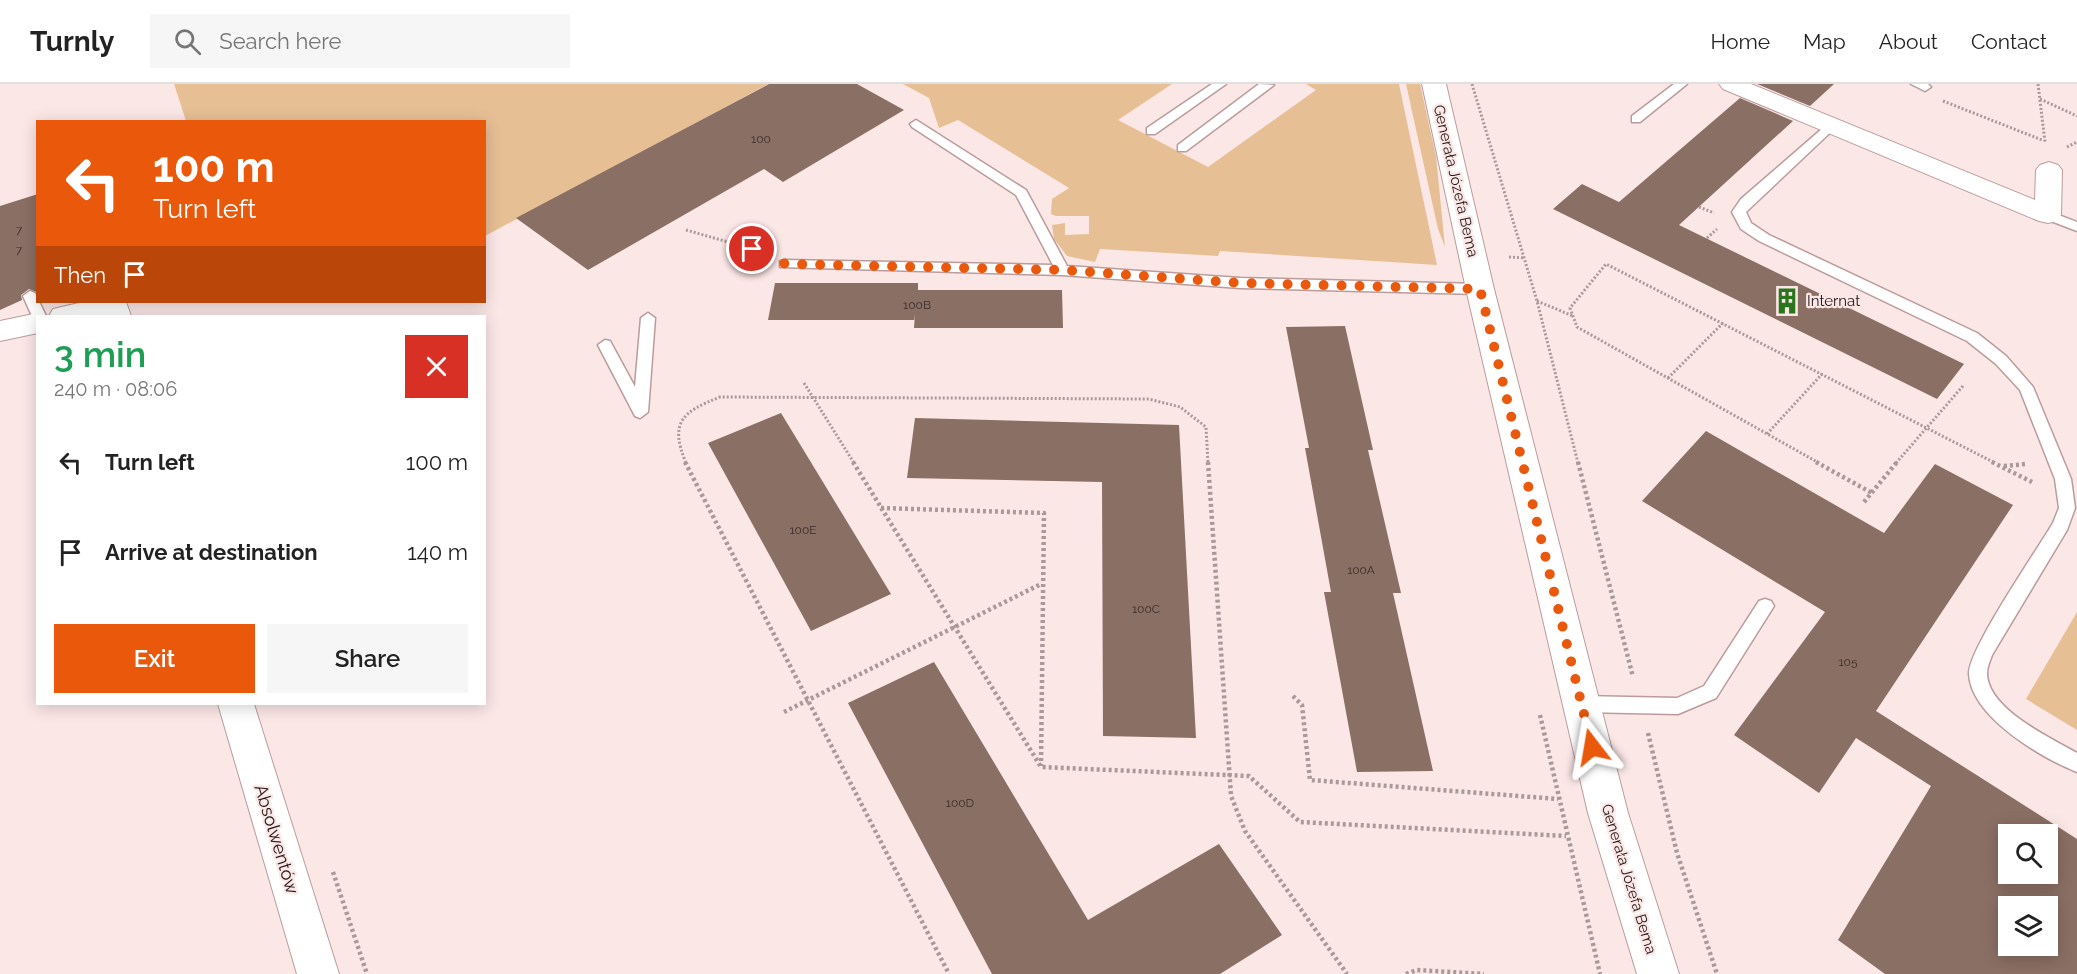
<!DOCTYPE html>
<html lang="en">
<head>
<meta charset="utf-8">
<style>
  body { margin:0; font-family:Raleway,sans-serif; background:#f6f6f6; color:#222; height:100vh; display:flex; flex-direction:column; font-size:22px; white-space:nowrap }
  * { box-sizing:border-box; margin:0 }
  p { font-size:20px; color:#767676 }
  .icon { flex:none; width:33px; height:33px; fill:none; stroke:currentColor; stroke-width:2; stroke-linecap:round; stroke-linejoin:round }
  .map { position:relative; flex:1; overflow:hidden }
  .panel { position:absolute; left:36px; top:231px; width:450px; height:390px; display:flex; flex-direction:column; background:#fff; border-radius:0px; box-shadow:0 3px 15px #0003 }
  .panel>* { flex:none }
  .guide { position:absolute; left:36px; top:36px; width:450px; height:183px; border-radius:0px; box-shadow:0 3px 15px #0003; background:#ea580c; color:#fff; overflow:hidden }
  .tools { position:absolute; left:1998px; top:740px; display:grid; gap:12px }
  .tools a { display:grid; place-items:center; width:60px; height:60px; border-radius:0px; background:#fff; box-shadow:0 3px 15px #0003; font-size:30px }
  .pin { position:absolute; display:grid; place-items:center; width:51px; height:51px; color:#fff; margin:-26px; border:3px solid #fff; border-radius:50%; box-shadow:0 2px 6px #0007 }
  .me { position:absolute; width:66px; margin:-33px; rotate:346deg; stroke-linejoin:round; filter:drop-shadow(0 0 4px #0008) }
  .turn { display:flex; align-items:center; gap:21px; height:126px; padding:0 18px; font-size:27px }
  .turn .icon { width:78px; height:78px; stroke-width:2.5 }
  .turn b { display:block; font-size:42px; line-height:51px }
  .then { display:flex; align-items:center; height:57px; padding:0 18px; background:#0003; gap:12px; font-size:22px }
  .round { display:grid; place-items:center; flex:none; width:63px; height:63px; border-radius:0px; background:#f6f6f6 }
  .overview { display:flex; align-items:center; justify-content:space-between; height:102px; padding:0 18px }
  h1 { font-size:36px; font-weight:600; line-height:45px; color:#1e9e55 }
  .action { display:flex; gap:12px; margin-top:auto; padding:12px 18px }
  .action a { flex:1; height:69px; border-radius:0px; background:#ea580c; color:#fff; font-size:24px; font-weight:600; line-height:69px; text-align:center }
  .action a+a { background:#f6f6f6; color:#222 }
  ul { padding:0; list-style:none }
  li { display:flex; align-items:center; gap:18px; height:90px; padding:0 18px }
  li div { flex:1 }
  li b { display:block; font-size:22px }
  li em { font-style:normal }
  header { display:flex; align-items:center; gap:36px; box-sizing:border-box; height:84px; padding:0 30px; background:#fff; border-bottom:2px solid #e0e0e0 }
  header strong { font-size:28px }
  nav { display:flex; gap:33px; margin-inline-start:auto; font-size:21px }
  .search { width:420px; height:54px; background:#f6f6f6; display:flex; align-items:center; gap:15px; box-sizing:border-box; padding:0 21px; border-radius:0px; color:#767676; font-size:22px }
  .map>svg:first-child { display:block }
</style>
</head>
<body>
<header>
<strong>Turnly</strong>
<div class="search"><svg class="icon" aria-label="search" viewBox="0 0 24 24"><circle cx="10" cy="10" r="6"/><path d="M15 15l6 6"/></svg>Search here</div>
<nav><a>Home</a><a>Map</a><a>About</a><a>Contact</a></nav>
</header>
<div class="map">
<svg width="2077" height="890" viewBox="0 0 2077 890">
  <rect width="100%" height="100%" fill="#fce7e7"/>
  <!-- green -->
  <g fill="#e7bf95">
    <polygon points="174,0 768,0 485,152 484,38 186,37"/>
    <polygon points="903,0 1172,0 1118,36 1208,83 1316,6 1306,0 1399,0 1437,181 1220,167 1218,172 1100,165 1095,178 1067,172 1054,155 1052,141 1065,139 1065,151 1089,150 1089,132 1056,132 1051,130 1052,115 1069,104 958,36 939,44 929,14"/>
    <polygon points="1406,0 1420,0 1436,72 1445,163 1438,145"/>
    <polygon points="2077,528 2077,646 2026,615"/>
  </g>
  <!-- building -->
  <g fill="#8a6f64" fill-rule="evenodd">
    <polygon points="769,0 857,0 904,26 783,98 764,85 588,186 516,134"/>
    <polygon points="1757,0 1834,0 1810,22"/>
    <polygon points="1740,14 1793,37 1679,141 1964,280 1937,315 1553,125 1582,100 1619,118"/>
    <polygon points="38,110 38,209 29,205 21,211 22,216 0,226 0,122"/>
    <polygon points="775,199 918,199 918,206 1062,206 1063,244 914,244 915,230 915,236 768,236"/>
    <polygon points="1345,242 1373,366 1368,366 1401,509 1393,509 1433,687 1357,688 1324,508 1331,508 1305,364 1309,364 1286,243"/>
    <polygon points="781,329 891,510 811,547 708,359"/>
    <polygon points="915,334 1179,341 1196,654 1103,652 1102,398 907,394"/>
    <path d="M1706,347L1884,449L1935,380L2013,421L1876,627L2077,755V890H1885L1838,856L1931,702L1856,654L1819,709L1734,651L1825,528L1642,417ZM2008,750H2048V789H2008ZM2008,822H2048V861H2008Z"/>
    <polygon points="934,578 1088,836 1219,760 1282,851 1220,890 992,890 848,619"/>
  </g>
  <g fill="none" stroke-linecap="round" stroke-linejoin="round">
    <!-- lane casing -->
    <g stroke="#bb9c9c" stroke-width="3">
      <g id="lane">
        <polygon points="1212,0 1226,0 1155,50 1147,50 1147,44"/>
        <polygon points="1259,0 1274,1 1186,67 1178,67 1178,61"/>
        <polygon points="1674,0 1687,0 1640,38 1632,38 1632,32"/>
        <polygon points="1911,0 1928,0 1931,3 1925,7"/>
        <polygon points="916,36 1026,106 1067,182 1240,194 1480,200 1487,205 1480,210 1240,204 1062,191 780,183 780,177 785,176 1053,181 1016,111 912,43 910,40"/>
        <path d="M1831,37L1835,38V44L1746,128L1751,139L1769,151L1977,249L2006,272L2033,303L2071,395L2075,424L2067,446L1992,571C1990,577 1987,583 1987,589C1987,625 2051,654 2077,669V688C2042,674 1971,633 1969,590C1968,566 2037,466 2053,439L2059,424L2055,395L2020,306L1996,280L1967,257L1759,157L1741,145L1732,128L1741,115Z"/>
        <polygon points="2048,127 2077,138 2077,147 2043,134 2041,131"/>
        <polygon points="30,207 35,209 46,232 38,232 38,236 32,232 23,212"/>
        <polygon points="648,229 655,234 648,328 640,334 635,332 598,261 605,256 610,257 635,303 641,234"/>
        <polygon points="1765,515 1771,517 1774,522 1716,614 1678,630 1581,628 1574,626 1572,620 1574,614 1581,612 1677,614 1704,602 1759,517"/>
      </g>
    </g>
    <!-- street casing -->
    <g stroke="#bb9c9c" stroke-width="2">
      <g id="street">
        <polygon points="1422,0 1446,0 1494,205 1628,729 1679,890 1637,890 1588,729 1466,205"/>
        <polygon points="1719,0 1751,0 2035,116 2036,86 2040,81 2049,78 2058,81 2062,86 2061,131 2057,137 2048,139 2039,137 1723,5"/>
        <polygon points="83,218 126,218 131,232 49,232 53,225"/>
        <polygon points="38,229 48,232 38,232 38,249 0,257 0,237"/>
        <polygon points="218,620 254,620 339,890 297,890"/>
      </g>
    </g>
    <!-- path-far1 -->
    <g stroke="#a99" stroke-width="3" stroke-dasharray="2 2" stroke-linecap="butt">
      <polyline points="1472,0 1537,217 1578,379"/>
      <polyline points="2038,0 2045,58"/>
      <polyline points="2040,15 2077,32"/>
      <polyline points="1943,17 2042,56"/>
      <polyline points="2067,63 2077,58"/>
      <polyline points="1699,123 1714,129"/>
      <polyline points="686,146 763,168"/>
      <polyline points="1707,154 1717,145"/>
      <polyline points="1509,173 1525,174"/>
      <polyline points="1537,217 1573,232"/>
      <polyline points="1668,294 1723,239"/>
      <polyline points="804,299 854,379"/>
      <polyline points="1767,350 1822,290"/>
      <path d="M686,379C669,338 682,328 720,313L1149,315L1180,323L1206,343L1208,379"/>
      <polyline points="1819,379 1577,243 1570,224 1606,180 1995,379"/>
      <polyline points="1896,379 1963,302"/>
    </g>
    <!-- path -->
    <g stroke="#a99" stroke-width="4.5" stroke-dasharray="3 3" stroke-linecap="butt">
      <polyline points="685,378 949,890"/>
      <polyline points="853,378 1041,683 1249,692 1300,738 1566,752"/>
      <polyline points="1208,378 1231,712 1245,747 1347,890"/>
      <polyline points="1578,378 1633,593"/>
      <polyline points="1816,378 1872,409"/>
      <polyline points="1992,378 2032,398"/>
      <polyline points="2004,382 2026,380"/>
      <polyline points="1864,418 1897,378"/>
      <polyline points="881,424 1044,429 1041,682"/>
      <polyline points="1293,612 1302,621 1310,696 1558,715"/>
      <polyline points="784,628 1041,500"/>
      <polyline points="1540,631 1600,890"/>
      <polyline points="1648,649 1677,769 1717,890"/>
      <polyline points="333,788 367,890"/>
      <polyline points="1406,890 1417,886 1484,890"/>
    </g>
    <!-- lane -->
    <use href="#lane" fill="#fff" fill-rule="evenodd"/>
    <!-- street -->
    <use href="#street" fill="#fff" fill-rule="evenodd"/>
  </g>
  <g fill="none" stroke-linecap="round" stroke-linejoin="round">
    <!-- route -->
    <polyline stroke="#ea580c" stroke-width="10" stroke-dasharray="0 18" points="752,165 773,171 785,180 1062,186 1240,199 1480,205 1592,663"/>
  </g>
  <!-- icons -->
  <defs>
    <g id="building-bare" transform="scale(2.07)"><path d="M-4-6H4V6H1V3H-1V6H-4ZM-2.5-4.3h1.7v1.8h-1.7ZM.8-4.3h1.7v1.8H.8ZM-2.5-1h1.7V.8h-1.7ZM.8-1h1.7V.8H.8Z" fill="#2a761d" stroke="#fce7e7" stroke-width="2.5" paint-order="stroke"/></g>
  </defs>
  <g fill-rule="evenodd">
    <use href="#building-bare" x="1787" y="217"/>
  </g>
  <g text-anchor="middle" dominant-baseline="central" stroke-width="4.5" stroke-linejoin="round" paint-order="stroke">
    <!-- number labels -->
    <g font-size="12" fill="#3b2c2a">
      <text x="761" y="55">100</text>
      <text x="19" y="146">7</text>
      <text x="19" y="166">7</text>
      <text x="917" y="221">100B</text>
      <text x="803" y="446">100E</text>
      <text x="1361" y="486">100A</text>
      <text x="1146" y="525">100C</text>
      <text x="1848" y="578">105</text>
      <text x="960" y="719">100D</text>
    </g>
    <!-- street labels -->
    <g font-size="15" fill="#211516" stroke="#fce7e7">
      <text transform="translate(1456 97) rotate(77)">Generała Józefa Bema</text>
      <text transform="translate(1629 795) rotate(73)">Generała Józefa Bema</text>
    </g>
    <!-- poi labels -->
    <g font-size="15" fill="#211516" stroke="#fce7e7" text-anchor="start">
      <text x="1807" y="217">Internat</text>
    </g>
    <!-- near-street labels -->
    <g font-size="18" fill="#211516" stroke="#fce7e7">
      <text transform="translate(277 755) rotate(73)">Absolwentów</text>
    </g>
  </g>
</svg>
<div class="tools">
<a><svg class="icon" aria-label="search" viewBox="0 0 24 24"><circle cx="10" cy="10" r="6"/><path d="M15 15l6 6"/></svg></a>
<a><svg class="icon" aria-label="layers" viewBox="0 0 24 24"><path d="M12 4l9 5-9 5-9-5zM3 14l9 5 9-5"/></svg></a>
</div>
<div class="pin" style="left:752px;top:165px;background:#d93025"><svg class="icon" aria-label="arrive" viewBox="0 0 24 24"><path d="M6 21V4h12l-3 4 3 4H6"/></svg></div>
<svg class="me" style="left:1592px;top:663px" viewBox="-20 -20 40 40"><path d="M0-17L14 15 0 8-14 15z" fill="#ea580c" stroke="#fff" stroke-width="4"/></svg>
<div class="guide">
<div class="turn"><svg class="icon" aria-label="left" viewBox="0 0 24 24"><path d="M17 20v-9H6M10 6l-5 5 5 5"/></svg><div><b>100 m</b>Turn left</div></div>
<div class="then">Then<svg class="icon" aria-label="arrive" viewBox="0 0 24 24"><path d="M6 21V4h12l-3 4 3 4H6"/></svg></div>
</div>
<section class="panel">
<div class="overview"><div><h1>3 min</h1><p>240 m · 08:06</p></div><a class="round" style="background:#d93025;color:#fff"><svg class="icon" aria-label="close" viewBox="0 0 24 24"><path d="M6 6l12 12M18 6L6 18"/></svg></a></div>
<ul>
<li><svg class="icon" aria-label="left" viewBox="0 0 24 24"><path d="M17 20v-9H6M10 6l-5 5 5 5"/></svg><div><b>Turn left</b></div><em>100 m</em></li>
<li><svg class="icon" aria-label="arrive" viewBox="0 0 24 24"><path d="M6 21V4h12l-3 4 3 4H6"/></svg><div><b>Arrive at destination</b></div><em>140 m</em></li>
</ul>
<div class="action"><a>Exit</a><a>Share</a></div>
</section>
</div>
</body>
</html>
